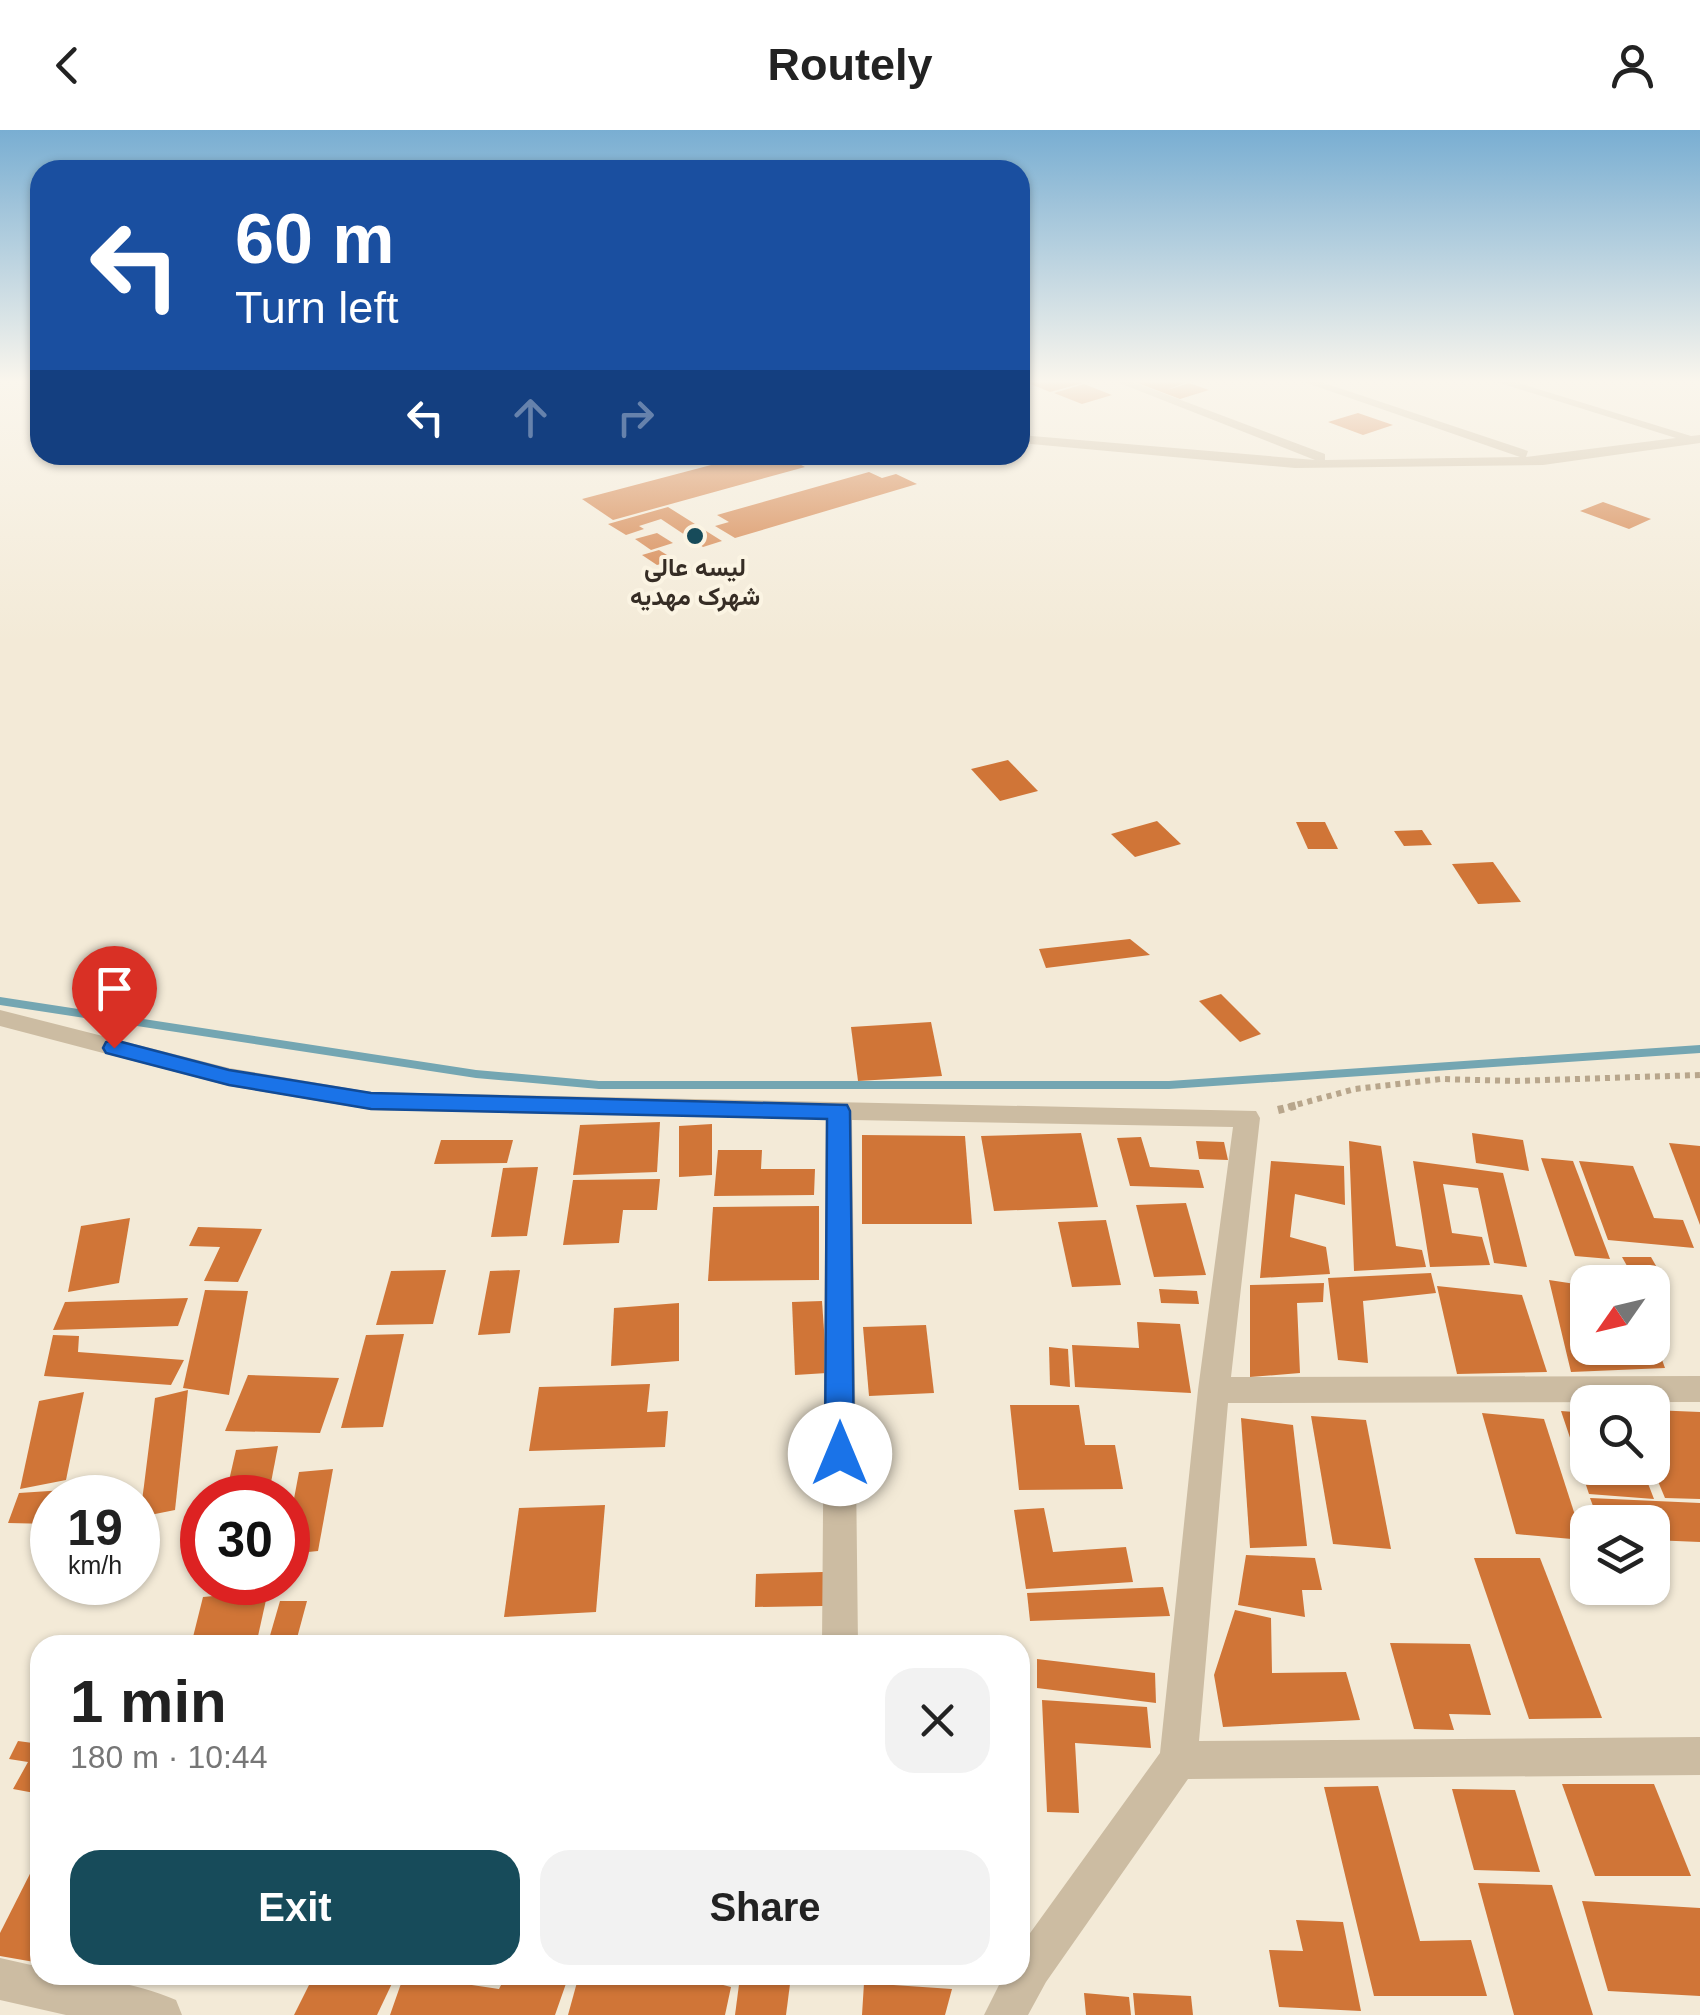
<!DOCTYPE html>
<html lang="en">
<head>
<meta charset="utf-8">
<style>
  body { margin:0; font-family:Arial,Vazirmatn,sans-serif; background:#f2f2f2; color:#222; height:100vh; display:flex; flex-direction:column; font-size:38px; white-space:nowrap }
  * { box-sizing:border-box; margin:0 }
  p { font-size:32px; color:#767676 }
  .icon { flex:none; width:55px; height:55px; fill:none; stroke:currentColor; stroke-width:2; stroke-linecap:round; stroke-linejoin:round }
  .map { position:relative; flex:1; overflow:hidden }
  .sheet { position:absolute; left:30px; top:1505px; width:1000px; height:350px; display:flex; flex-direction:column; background:#fff; border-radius:30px; box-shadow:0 2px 8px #0004 }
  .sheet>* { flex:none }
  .hud { position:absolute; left:30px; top:30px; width:1000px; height:305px; border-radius:30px; box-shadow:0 2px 8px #0004; background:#1a4fa0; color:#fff; overflow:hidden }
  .needle { width:65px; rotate:236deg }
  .buttons { position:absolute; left:1570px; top:1135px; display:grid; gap:20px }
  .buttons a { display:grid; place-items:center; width:100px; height:100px; border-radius:20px; background:#fff; box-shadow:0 2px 8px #0004; font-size:50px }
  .speed { position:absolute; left:30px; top:1345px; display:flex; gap:20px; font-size:50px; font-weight:700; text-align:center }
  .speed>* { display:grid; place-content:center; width:130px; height:130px; border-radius:50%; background:#fff; box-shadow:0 2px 8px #0004; line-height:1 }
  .speed small { font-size:25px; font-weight:400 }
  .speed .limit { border:15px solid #d22; background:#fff; color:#111 }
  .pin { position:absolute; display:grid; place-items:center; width:85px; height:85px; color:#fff; margin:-102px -42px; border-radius:50% 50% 50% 0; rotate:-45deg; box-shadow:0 0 10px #0007 }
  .pin .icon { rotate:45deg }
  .me { position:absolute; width:110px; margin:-55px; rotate:0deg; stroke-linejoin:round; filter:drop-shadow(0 0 8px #0008) }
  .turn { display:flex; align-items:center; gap:35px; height:210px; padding:0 40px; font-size:45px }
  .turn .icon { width:130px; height:130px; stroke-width:2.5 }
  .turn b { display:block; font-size:70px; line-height:85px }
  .lanes { display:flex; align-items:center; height:95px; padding:0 40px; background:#0003; justify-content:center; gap:50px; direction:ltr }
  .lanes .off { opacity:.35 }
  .round { display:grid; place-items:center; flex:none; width:105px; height:105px; border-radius:30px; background:#f2f2f2 }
  .overview { display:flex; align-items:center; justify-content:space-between; height:170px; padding:0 40px }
  h1 { font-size:60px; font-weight:800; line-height:75px }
  .cta { display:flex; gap:20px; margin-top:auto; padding:20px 40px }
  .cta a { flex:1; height:115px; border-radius:30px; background:#174b5a; color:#fff; font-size:40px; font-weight:800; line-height:115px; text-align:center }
  .cta a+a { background:#f2f2f2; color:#222 }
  header { display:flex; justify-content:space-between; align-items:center; height:130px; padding:0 40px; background:#fff; font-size:45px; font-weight:800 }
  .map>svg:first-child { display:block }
</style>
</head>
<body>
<header><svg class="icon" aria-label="back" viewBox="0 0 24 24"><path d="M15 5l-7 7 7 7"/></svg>Routely<svg class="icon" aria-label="person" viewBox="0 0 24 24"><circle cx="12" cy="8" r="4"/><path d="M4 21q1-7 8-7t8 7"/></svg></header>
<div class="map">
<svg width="1700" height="1885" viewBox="0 0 1700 1885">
  <rect width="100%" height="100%" fill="#f3ead7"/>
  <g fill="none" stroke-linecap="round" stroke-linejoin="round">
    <!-- stream -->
    <polygon fill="#74a6b2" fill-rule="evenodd" points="0,867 476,940 599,951 1169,951 1700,915 1700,923 1169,959 599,959 476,948 0,875"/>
  </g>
  <!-- building -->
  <g fill="#d07537">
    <polygon points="1037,249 1072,249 1083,253 1050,262 1026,252"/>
    <polygon points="1127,249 1177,249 1187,252 1167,260 1189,253 1209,260 1180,269"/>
    <polygon points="1084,254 1112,265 1082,274 1054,263"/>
    <polygon points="1358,283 1393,295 1363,305 1328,292"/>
    <polygon points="749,325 782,325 805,337 613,390 582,369"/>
    <polygon points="869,342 882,348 896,344 917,354 735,408 715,396 729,392 717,385"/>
    <polygon points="1603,372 1651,389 1629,399 1580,381"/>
    <polygon points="668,377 722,411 703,417 661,389 639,396 644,399 626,405 608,394"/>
    <polygon points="657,403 673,413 651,420 635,409"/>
    <polygon points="659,420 675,430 657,435 642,425"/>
    <polygon points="1008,630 1038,661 1000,671 971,639"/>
    <polygon points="1157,691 1181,714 1135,727 1111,704"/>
    <polygon points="1296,692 1325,692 1338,719 1308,719"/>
    <polygon points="1422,700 1432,715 1404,716 1394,701"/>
    <polygon points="1493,732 1521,772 1478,774 1452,734"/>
    <polygon points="1130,809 1150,825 1046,838 1039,819"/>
    <polygon points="1221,864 1261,904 1240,912 1199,871"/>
    <polygon points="931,892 942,946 858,951 851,897"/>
    <polygon points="660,992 657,1042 573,1045 580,995"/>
    <polygon points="712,994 712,1045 679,1047 679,996"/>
    <polygon points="1081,1003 1098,1077 994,1081 981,1006"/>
    <polygon points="1472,1003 1523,1010 1529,1041 1476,1033"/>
    <polygon points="862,1005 965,1006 972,1094 862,1094"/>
    <polygon points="1141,1007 1150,1037 1199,1040 1204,1058 1130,1056 1117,1008"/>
    <polygon points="441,1010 513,1010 507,1033 434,1034"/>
    <polygon points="1196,1011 1224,1012 1228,1030 1199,1029"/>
    <polygon points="1349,1011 1381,1016 1396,1116 1422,1120 1426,1137 1354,1141"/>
    <polygon points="1669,1013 1700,1016 1700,1095"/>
    <polygon points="718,1020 762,1020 761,1039 815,1039 814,1065 714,1066"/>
    <polygon points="1541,1028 1573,1031 1610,1129 1575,1126"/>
    <polygon points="1271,1031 1344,1036 1345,1075 1295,1064 1290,1107 1326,1117 1330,1144 1260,1148"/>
    <polygon points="1413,1031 1503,1043 1527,1137 1494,1133 1478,1058 1443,1054 1452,1103 1482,1107 1490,1135 1430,1137"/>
    <polygon points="1579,1031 1633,1036 1654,1088 1683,1090 1694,1118 1608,1110"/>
    <polygon points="538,1037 527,1106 491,1107 503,1038"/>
    <polygon points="660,1049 657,1080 623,1080 619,1113 563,1115 573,1050"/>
    <polygon points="1186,1073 1206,1145 1154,1147 1136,1075"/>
    <polygon points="819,1076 819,1150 708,1151 713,1077"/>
    <polygon points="130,1088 119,1153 68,1162 81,1096"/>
    <polygon points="1106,1090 1121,1155 1072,1157 1058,1092"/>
    <polygon points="198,1097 262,1099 238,1152 204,1151 220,1117 189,1116"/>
    <polygon points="1622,1127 1651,1127 1665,1152 1636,1152"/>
    <polygon points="446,1140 433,1194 376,1195 391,1141"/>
    <polygon points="520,1140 510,1203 478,1205 490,1141"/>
    <polygon points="1431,1143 1436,1163 1363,1171 1368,1233 1338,1230 1328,1148"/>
    <polygon points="1549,1150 1582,1155 1588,1171 1588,1218 1657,1216 1665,1238 1571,1242"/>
    <polygon points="1324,1153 1323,1172 1297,1173 1300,1243 1250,1247 1250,1155"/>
    <polygon points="1437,1156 1522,1165 1547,1242 1457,1244"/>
    <polygon points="1159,1159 1197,1161 1199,1174 1161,1173"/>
    <polygon points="205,1160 248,1161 229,1265 183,1258"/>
    <polygon points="188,1168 178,1196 53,1200 65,1172"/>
    <polygon points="822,1171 827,1243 795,1245 792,1172"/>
    <polygon points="679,1173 679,1231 611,1236 614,1178"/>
    <polygon points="1137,1192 1180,1194 1191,1263 1075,1257 1072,1215 1139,1218"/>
    <polygon points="926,1195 934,1263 869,1266 863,1197"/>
    <polygon points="404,1204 383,1297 341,1298 366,1205"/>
    <polygon points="53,1205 79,1206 78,1222 184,1230 171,1255 44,1246"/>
    <polygon points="1049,1217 1068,1219 1070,1257 1050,1255"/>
    <polygon points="248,1245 339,1248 320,1303 225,1301"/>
    <polygon points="650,1254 647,1282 668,1281 665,1317 529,1321 539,1257"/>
    <polygon points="188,1260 175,1380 140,1387 155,1268"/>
    <polygon points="84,1262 66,1350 20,1359 39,1271"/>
    <polygon points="1010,1275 1079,1275 1085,1315 1115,1315 1123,1359 1019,1360"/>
    <polygon points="1652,1280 1700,1282 1700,1369 1665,1368 1652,1337"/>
    <polygon points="1561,1281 1588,1283 1588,1338 1642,1338 1654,1369 1589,1364"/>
    <polygon points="1482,1283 1544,1289 1583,1410 1516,1404"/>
    <polygon points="1311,1286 1366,1290 1391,1419 1333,1414"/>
    <polygon points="1241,1288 1293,1295 1307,1416 1250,1418"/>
    <polygon points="278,1316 268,1368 225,1368 236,1320"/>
    <polygon points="333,1339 318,1421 288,1424 288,1401 299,1342"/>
    <polygon points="110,1357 107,1368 52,1368 52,1394 8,1393 19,1363"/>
    <polygon points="1590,1368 1700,1373 1700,1412 1652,1410 1652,1392 1599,1392"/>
    <polygon points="605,1375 596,1482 504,1487 519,1378"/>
    <polygon points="1044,1378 1053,1422 1126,1417 1133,1452 1026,1459 1014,1380"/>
    <polygon points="1246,1425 1315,1428 1322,1460 1302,1460 1305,1487 1238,1475"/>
    <polygon points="1474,1428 1540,1428 1602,1588 1529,1589"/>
    <polygon points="823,1442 823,1476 755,1477 756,1444"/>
    <polygon points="1163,1457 1170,1486 1030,1491 1027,1463"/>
    <polygon points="268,1461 256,1515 191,1515 203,1467"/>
    <polygon points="280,1471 307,1471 297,1508 269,1509"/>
    <polygon points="1235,1480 1271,1488 1272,1543 1346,1542 1360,1590 1223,1597 1214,1545"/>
    <polygon points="1390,1513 1470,1514 1491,1585 1449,1584 1454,1600 1414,1599"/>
    <polygon points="1037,1529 1155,1543 1156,1573 1037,1558"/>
    <polygon points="1042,1570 1147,1577 1151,1618 1075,1613 1079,1683 1047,1682"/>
    <polygon points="18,1611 40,1614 40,1664 13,1659 28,1632 9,1629"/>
    <polygon points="1562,1654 1654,1654 1691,1746 1595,1746"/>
    <polygon points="1378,1656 1420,1811 1471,1810 1487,1866 1374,1866 1324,1657"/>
    <polygon points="1452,1659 1515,1660 1540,1742 1474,1740"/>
    <polygon points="40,1724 40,1833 0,1826 0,1803"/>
    <polygon points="1478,1753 1552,1755 1593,1885 1514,1885"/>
    <polygon points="1582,1771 1700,1778 1700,1866 1608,1861"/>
    <polygon points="1296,1790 1343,1792 1361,1881 1279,1877 1269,1820 1303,1821"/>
    <polygon points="314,1845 396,1845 377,1885 294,1885"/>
    <polygon points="404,1845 499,1859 506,1845 569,1845 555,1885 390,1885"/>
    <polygon points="579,1845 684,1845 731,1857 725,1885 568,1885"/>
    <polygon points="740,1847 790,1854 786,1885 735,1885"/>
    <polygon points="864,1853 952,1859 945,1885 862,1885"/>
    <polygon points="1084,1863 1129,1867 1131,1885 1086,1885"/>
    <polygon points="1133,1863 1191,1866 1193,1885 1135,1885"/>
  </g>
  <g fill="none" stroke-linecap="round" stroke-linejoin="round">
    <!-- path-far1 -->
    <polyline stroke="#b8a68c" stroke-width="6" stroke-dasharray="5 5" stroke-linecap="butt" points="1288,977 1355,959 1441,949 1515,951 1700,945"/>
    <!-- path -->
    <polyline stroke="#b8a68c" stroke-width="8" stroke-dasharray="6 6" stroke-linecap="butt" points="1278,980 1298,975"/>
    <!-- minor -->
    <g fill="#ccbca2" fill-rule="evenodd">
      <polygon points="1109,249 1125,249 1325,324 1325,330 1520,327 1295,249 1312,249 1528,321 1526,327 1676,308 1487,249 1505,249 1691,306 1700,305 1700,313 1543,335 1295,338 1020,313 1020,305 1315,330"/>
      <polygon points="0,880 229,938 371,962 1256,981 1260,988 1231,1247 1700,1246 1700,1272 1228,1273 1199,1611 1700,1607 1700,1645 1188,1649 1046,1852 1028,1885 984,1885 1004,1845 1020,1845 1020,1817 1160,1623 1198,1260 1233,997 852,990 858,1515 822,1515 826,989 371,980 229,956 0,896"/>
      <path d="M0,1828L40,1837V1845C85,1845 134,1852 176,1870L182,1885H66L0,1870Z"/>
    </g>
  </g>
  <!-- sky -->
  <linearGradient id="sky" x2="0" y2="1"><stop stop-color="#79aed2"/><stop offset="0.49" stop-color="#faf6ed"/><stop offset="1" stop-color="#faf6ed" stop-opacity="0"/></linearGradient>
  <rect width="1700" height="513" fill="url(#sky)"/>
  <!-- route -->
  <polygon fill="#1a73e8" stroke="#114b97" stroke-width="2.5" points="114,910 229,940 371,963 847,975 850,981 854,1324 850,1334 840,1337 829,1334 825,1324 827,989 371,979 229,955 106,923 103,918 106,912"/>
  <!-- markers -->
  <circle fill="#174b5a" stroke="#fbf4e3" stroke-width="4" cx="695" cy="406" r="10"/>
  <g text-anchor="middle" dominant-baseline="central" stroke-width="8" stroke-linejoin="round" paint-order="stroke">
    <!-- far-poi labels -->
    <g font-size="25" font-weight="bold" fill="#362d25" stroke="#fbf4e3">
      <text x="695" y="437">لیسه عالی<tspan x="695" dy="29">شهرک مهدیه</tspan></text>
    </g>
  </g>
</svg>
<div class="buttons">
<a><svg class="needle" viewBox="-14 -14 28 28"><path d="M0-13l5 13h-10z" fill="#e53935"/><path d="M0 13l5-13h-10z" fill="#767676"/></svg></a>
<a><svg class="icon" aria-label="search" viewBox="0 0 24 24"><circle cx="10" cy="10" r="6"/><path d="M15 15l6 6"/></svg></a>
<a><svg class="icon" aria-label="layers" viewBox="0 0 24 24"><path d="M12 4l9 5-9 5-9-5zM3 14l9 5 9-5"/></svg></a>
</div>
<div class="speed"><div>19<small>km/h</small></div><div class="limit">30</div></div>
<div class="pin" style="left:114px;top:918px;background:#d93025"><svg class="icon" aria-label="arrive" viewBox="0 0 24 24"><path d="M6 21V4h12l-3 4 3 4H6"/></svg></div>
<svg class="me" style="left:840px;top:1324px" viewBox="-20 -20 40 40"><circle r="19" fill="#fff"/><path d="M0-13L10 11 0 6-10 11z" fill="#1a73e8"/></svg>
<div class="hud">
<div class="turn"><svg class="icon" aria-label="left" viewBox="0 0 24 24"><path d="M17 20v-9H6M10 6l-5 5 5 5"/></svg><div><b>60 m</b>Turn left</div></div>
<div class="lanes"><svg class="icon" aria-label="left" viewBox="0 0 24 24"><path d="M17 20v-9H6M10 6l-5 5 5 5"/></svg><svg class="icon off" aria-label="ahead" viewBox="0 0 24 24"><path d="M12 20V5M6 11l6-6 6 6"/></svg><svg class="icon off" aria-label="right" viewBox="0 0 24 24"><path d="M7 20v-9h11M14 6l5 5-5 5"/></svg></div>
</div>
<section class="sheet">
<div class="overview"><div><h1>1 min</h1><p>180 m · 10:44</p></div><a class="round"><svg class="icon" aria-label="close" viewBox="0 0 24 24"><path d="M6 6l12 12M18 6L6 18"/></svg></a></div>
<div class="cta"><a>Exit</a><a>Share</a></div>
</section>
</div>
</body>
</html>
